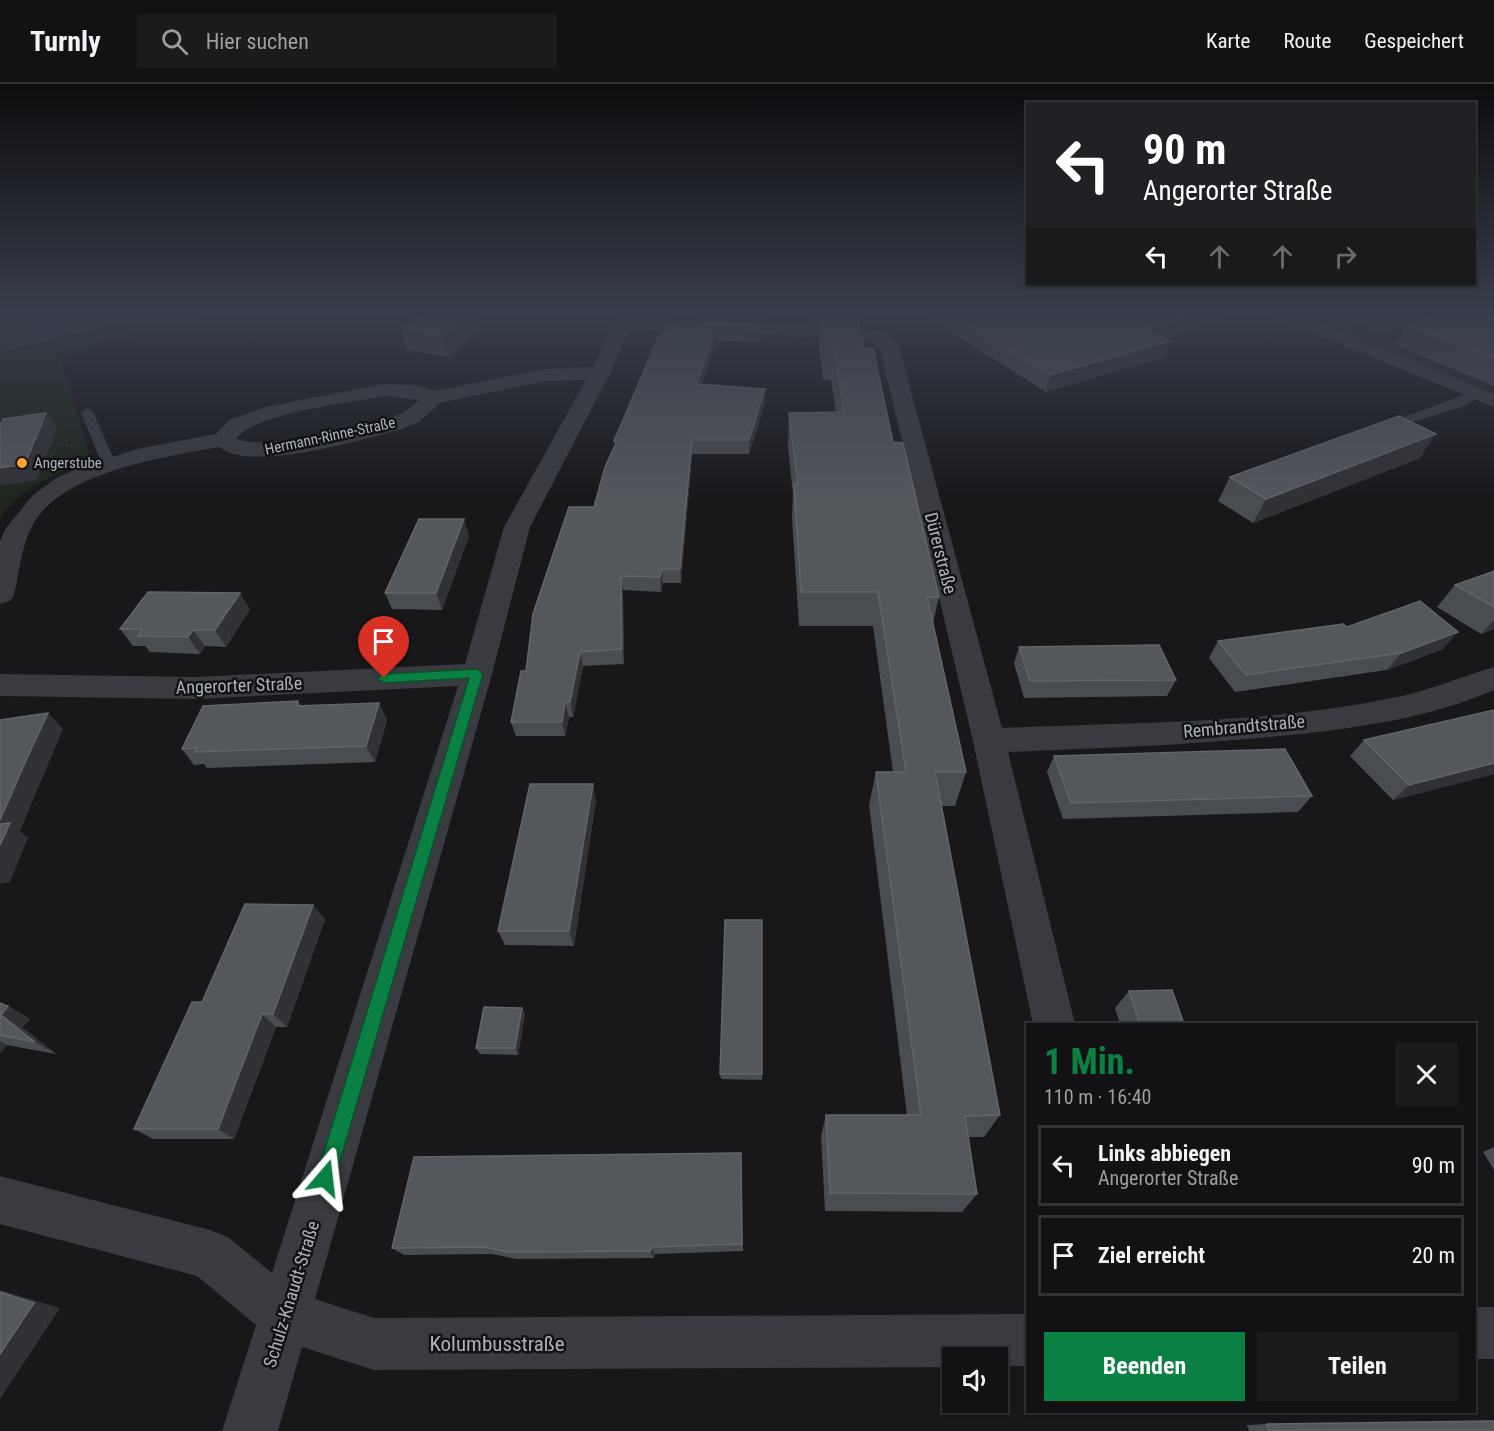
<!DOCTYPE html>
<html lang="de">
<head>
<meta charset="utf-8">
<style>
  body { margin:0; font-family:"Roboto Condensed",sans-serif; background:#1b1b1d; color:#f1f3f6; height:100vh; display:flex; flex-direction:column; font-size:22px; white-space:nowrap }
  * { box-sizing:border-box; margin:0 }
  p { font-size:20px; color:#9c9ea0 }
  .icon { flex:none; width:33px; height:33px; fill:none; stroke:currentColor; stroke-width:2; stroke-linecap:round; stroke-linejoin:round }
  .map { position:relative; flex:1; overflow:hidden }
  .details { position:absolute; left:1026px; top:939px; width:450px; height:390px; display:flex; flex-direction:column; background:#121214; border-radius:0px; box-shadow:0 2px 4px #0004,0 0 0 2px #313234 }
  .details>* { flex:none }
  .top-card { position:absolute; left:1026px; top:18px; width:450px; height:183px; border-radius:0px; box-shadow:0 2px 4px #0004,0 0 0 2px #313234; background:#202124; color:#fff; overflow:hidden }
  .tools { position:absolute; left:942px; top:1263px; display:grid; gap:12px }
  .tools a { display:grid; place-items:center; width:66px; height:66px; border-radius:0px; background:#121214; box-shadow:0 2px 4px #0004,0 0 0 2px #313234; font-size:30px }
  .pin { position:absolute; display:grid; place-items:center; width:51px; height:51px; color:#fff; margin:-62px -26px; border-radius:50% 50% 50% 0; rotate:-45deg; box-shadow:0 0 6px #0007 }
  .pin .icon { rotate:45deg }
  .me { position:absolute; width:66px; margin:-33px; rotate:17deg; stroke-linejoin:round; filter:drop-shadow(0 0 4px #0008) }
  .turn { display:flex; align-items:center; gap:21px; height:126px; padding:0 18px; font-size:27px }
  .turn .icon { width:78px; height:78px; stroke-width:2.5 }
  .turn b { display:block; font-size:42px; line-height:51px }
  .lanes { display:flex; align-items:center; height:57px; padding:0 18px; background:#0003; justify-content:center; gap:30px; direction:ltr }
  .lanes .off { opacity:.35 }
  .round { display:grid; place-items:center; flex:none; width:63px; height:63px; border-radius:0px; background:#1b1b1d }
  .head { display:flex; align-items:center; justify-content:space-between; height:102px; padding:0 18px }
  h1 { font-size:36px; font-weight:700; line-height:45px; color:#0b8043 }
  .button { display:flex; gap:12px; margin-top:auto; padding:12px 18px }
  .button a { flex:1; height:69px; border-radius:0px; background:#0b8043; color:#fff; font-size:24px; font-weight:700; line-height:69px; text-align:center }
  .button a+a { background:#1b1b1d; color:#f1f3f6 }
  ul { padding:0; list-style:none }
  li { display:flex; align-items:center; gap:18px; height:81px; margin:0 12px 9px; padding:0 6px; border:3px solid #313234; border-radius:0px }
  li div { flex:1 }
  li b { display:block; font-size:22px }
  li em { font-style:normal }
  header { display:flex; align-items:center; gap:36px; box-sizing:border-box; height:84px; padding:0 30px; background:#121214; border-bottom:2px solid #313234 }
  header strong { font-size:28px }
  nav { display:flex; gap:33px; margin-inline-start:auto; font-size:21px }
  .search { width:420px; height:54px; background:#1b1b1d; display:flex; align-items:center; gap:15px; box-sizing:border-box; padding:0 21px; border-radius:0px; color:#9c9ea0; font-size:22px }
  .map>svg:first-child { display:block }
</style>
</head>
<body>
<header>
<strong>Turnly</strong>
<div class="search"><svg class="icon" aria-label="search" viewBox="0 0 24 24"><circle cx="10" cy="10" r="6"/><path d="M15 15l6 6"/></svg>Hier suchen</div>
<nav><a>Karte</a><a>Route</a><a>Gespeichert</a></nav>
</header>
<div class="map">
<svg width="1494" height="1347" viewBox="0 0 1494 1347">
  <rect width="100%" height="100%" fill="#18181b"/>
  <!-- built -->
  <polygon fill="#242528" points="1286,228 1494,228 1494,313"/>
  <!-- green -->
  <path fill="#1e261e" d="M34,228H227L59,270L91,375C60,389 14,405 0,437V235Z"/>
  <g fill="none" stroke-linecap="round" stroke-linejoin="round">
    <!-- river -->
    <polygon fill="#2d3940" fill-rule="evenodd" points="71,228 134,228 129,236 0,268 0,244"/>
    <!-- path -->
    <g stroke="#3f4247" stroke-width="2" stroke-dasharray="1.5 3" stroke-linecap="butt">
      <polyline points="1424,230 1432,228"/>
      <polyline points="0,267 152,228"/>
      <polyline points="48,358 73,362"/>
    </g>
    <!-- lane -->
    <g fill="#393b40" fill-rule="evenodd">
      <polygon points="1333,228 1347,228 1388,245 1378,247"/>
      <polygon points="1477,306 1483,310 1481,313 1461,323 1381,348 1375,344"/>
      <polygon points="87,324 93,328 116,380 114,383 104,383 102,380 81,328"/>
    </g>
    <!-- street -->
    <g fill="#393b40" fill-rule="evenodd">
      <path d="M619,228H637L634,234L858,243L888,249L899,263L1002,644C1135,638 1272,640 1402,612C1434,605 1463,592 1494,583V606C1429,634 1359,644 1290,651C1196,661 1102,664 1008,668L1075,940H1033L973,657L880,264L875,258L858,255L630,245L610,289L530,443L492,590L315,1215L374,1234L1028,1230V1282H998V1274H952V1283L374,1286L302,1263L278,1347H222L256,1241L197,1192L0,1140V1092L210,1146L228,1153L272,1189L458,602L196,615L0,612V590L196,593L465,580L504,443L586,296L545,297L440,319L419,338L399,346C359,356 251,389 219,363C164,373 58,388 31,444C21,465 19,489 14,511L10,517L0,520V457L6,444L33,411L55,395L80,383L142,364L216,350L229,336L266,323L384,300L416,301L435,307L545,285L593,283ZM384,312L419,316C413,320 407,327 400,330C376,341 255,369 236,354C263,327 345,320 384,312Z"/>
      <polygon points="1268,228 1292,228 1494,310 1494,323 1271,232"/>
      <rect x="1474" y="1223" width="20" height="52"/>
    </g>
  </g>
  <!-- wall -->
  <g fill="#494c50">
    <polygon points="692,228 765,228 763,237 693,234"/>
    <polygon points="814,228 856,228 864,264 893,358 939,513 933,539 966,688 955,722 941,722 1000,1031 984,1053 968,1053 977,1110 962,1128 825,1127 821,1052 826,1031 907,1031 869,721 876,688 893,688 873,542 799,542 792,434 793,410 788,362 789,329 836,328 831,296 823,296 818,255 819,239 815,239"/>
    <polygon points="933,228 1227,228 1223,236 1163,253 1164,273 1046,308 932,236"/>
    <polygon points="1494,228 1494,302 1396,261 1407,241"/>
    <polygon points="760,240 760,253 759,259 716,256 702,300 765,319 749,370 692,370 681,499 663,499 661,508 623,506 624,580 583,582 573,633 569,633 565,652 516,652 511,638 526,587 594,423 615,362 614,357 665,249 685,242"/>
    <polygon points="401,244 480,246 449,273 407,266"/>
    <polygon points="1420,374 1253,439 1218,417 1230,393"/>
    <polygon points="469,452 442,526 392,525 385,509"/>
    <polygon points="1494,487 1494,545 1481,550 1437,523 1455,501"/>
    <polygon points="250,525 226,563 205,562 200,570 150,568 145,562 133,562 120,545"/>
    <polygon points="1347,543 1443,565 1387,586 1235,608 1209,574 1218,557"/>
    <polygon points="1019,563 1176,596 1167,612 1024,614 1014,579"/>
    <polygon points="298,617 301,622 379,619 387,636 375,678 207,684 204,680 194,681 182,665"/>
    <polygon points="1494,626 1494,690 1393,716 1350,672 1364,656"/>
    <polygon points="1054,672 1312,712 1298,728 1063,735 1047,688"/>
    <polygon points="596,716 574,862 505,861 498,847"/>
    <polygon points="325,835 287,943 276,943 234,1055 153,1055 134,1045 202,918"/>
    <polygon points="762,836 762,996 721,995 720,990"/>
    <polygon points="1129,907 1184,940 1120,940 1115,924"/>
    <polygon points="0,919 8,922 30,935 22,943 56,970 7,961 0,969"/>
    <polygon points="522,924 525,930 518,971 480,970 476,964"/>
    <polygon points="1494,1063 1494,1086 1483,1068"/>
    <polygon points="741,1069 743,1167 655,1170 654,1174 516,1175 492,1170 404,1171 392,1164"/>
    <polygon points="1267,1340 1494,1347 1249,1347 1247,1341"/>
  </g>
  <!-- shaded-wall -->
  <g fill="#313236">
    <polygon points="471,228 475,228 480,246 449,273 443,251"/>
    <polygon points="1205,228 1227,228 1223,236 1140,260 1145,245"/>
    <polygon points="760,240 760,253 759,259 759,246"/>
    <polygon points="716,244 716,256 697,314 697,300"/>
    <polygon points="1170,257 1164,273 1046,308 1050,291"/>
    <polygon points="765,305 765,319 749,370 749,356"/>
    <polygon points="46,329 57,344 37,396 0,402 0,384"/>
    <polygon points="1436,350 1420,374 1253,439 1266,415"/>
    <polygon points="692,356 692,370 681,499 680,485"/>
    <polygon points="464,435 469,452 442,526 436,509"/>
    <polygon points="662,485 663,499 661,508 660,493"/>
    <polygon points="621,492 623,506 624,580 622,565"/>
    <polygon points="240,509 250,525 226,563 215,546"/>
    <polygon points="1494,536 1494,545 1481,550"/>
    <polygon points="193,546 205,562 200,570 188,553"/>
    <polygon points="1458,548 1443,565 1387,586 1401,569"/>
    <polygon points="580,568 583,582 573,633 570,618"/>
    <polygon points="565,618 569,633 565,652 562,638"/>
    <polygon points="379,619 387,636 375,678 366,662"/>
    <polygon points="48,629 63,645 20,747 28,754 10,798 0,800 0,736"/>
    <polygon points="1494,679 1494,690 1393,716 1409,701"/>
    <polygon points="593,700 596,716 574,862 569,847"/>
    <polygon points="313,821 325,835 287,943 273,930"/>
    <polygon points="8,922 30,935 22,943 56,970 35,958 1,931"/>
    <polygon points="522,924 525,930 518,971 515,964"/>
    <polygon points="262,930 276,943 234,1055 218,1045"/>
    <polygon points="0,957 7,961 0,969"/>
    <polygon points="652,1163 655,1170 654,1174 650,1167"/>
    <polygon points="0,1206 60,1224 0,1315"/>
  </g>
  <!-- building -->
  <g fill="#54575c" stroke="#61656a" stroke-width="1.5">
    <polygon points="424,228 471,228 443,251 401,244"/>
    <polygon points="820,228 856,228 864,264 873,264 893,358 903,359 939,513 927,513 966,688 935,688 1000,1031 965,1032 977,1110 830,1109 826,1031 921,1031 876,688 906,688 878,508 801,508 794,400 798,400 789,329 844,328 834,264 825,264"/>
    <polygon points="945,228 1205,228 1145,245 1170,257 1050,291"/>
    <polygon points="1445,228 1494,228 1494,275 1407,241"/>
    <polygon points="686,237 760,240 759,246 716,244 697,300 765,305 749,356 692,356 680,485 662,485 660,493 621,492 622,565 580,568 570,618 565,618 562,638 511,638 521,587 526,587 533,530 569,423 594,423 605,383 617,357 614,357 660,249 665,249 668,241 685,242"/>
    <polygon points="46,329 25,380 0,384 0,341 3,335"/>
    <polygon points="1399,332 1436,350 1266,415 1230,393"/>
    <polygon points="419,435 464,435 436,509 385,509"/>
    <polygon points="1494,487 1494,523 1455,501 1492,488"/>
    <polygon points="148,508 240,509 215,546 193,546 188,553 138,552 142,545 120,545"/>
    <polygon points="1420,517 1458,548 1401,569 1246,591 1218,557 1343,540 1347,543"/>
    <polygon points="1159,561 1176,596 1030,597 1019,563"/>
    <polygon points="298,617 296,622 379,619 366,662 195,668 197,664 182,665 203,622"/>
    <polygon points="1494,626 1494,679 1409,701 1364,656"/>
    <polygon points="48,629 28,672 0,736 0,636"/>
    <polygon points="1285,665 1312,712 1071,719 1054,672"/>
    <polygon points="530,700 593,700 569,847 498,847"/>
    <polygon points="10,739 0,761 0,740"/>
    <polygon points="245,820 313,821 273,930 262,930 218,1045 134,1045 192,918 202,918"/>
    <polygon points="725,836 762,836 762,990 720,990"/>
    <polygon points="1172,906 1184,940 1140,940 1129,907"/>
    <polygon points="0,919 8,922 1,931 35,958 0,951"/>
    <polygon points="484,923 522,924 515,964 476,964"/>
    <polygon points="741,1069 742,1160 652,1163 650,1167 508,1168 483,1163 392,1164 414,1073"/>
    <polygon points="0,1208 34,1219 0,1270"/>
    <polygon points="1494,1337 1494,1347 1269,1347 1267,1340"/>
  </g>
  <!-- sky -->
  <linearGradient id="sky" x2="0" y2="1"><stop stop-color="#0d0d0f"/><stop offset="0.55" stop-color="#373d4a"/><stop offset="1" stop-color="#373d4a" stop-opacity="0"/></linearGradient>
  <rect width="1494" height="416" fill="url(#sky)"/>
  <!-- route -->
  <polygon fill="#0b8043" stroke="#07532c" stroke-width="1.5" points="477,585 483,590 335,1094 332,1101 325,1103 318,1101 316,1094 469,594 384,599 377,594 384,590"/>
  <!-- markers -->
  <circle fill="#fba130" stroke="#131316" stroke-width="2" cx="22" cy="379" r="6"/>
  <g text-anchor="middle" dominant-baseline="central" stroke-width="5" stroke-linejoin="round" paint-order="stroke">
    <!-- far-street labels -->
    <g font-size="15" fill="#aab1bb" stroke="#131316">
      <text transform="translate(330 352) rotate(-12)">Hermann-Rinne-Straße</text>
    </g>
    <!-- far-poi labels -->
    <g font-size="15" fill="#aab1bb" stroke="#131316" text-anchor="start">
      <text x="34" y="379">Angerstube</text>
    </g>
    <!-- street labels -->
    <g font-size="18" fill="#aab1bb" stroke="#131316">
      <text transform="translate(941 469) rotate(76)">Dürerstraße</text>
      <text transform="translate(239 601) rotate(-2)">Angerorter Straße</text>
      <text transform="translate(1244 642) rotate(-5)">Rembrandtstraße</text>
      <text transform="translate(291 1210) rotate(-73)">Schulz-Knaudt-Straße</text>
    </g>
    <!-- near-street labels -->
    <g font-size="21" fill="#aab1bb" stroke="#131316">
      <text x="497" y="1260">Kolumbusstraße</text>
    </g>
  </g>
</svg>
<div class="tools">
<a><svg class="icon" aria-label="sound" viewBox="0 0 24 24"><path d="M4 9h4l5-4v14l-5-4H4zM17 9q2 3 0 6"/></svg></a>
</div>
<div class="pin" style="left:384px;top:594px;background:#d93025"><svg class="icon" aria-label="arrive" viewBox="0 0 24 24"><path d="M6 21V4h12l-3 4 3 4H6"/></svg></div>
<svg class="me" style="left:325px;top:1094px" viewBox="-20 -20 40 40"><path d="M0-17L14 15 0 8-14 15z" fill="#0b8043" stroke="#fff" stroke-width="4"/></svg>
<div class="top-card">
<div class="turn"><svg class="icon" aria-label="left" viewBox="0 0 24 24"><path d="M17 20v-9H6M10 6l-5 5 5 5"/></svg><div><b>90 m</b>Angerorter Straße</div></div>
<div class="lanes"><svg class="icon" aria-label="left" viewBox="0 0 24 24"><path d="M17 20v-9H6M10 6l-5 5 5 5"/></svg><svg class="icon off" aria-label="ahead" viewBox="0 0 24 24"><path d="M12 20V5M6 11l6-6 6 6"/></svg><svg class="icon off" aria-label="ahead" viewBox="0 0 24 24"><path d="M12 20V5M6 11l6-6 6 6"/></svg><svg class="icon off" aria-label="right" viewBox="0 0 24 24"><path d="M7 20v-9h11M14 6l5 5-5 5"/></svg></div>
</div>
<section class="details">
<div class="head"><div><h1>1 Min.</h1><p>110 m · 16:40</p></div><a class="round"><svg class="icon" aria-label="close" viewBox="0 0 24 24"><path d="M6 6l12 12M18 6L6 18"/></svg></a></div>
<ul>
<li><svg class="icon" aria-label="left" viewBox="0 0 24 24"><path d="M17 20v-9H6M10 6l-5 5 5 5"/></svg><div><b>Links abbiegen</b><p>Angerorter Straße</p></div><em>90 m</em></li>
<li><svg class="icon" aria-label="arrive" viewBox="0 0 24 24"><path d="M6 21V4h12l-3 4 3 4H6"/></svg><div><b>Ziel erreicht</b></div><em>20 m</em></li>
</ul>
<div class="button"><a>Beenden</a><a>Teilen</a></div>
</section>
</div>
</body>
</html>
